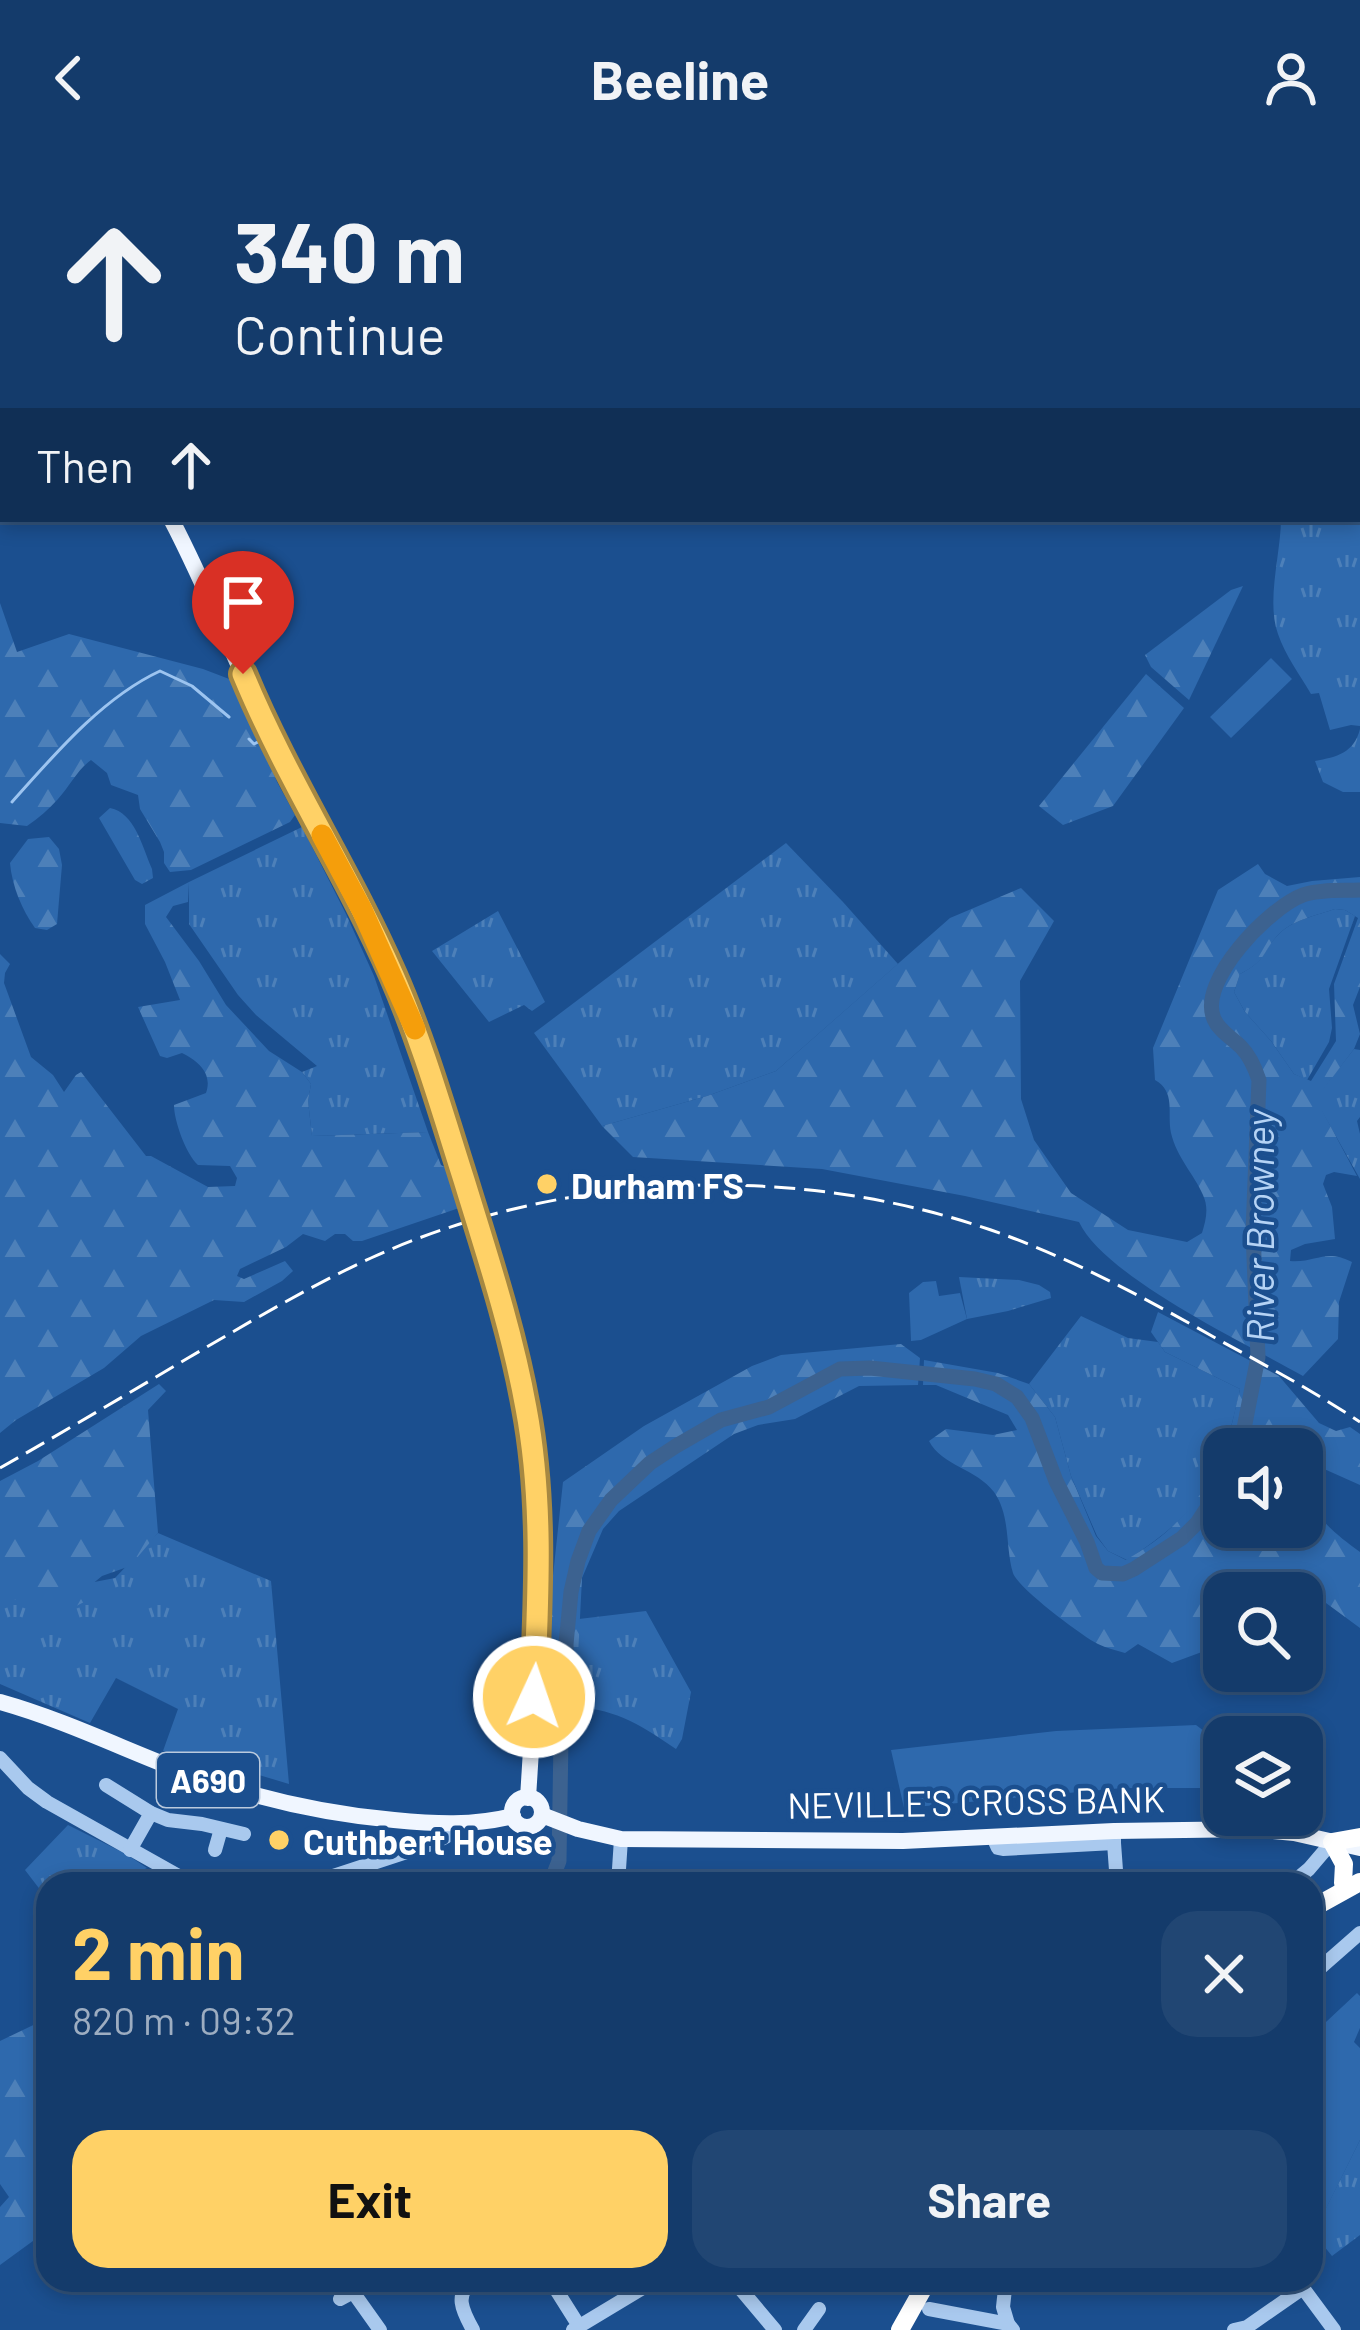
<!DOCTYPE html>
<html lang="en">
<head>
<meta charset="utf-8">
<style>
  body { margin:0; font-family:Barlow,sans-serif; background:#214673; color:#f1f3f6; height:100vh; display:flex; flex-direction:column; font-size:45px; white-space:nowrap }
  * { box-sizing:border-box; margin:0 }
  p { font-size:39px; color:#9dadc1 }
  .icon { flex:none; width:66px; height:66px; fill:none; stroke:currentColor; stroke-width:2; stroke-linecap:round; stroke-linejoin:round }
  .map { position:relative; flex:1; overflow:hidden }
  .panel { position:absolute; left:36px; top:1716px; width:1287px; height:420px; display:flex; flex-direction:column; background:#143b6b; border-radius:36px; box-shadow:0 6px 18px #0003,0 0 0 3px #33557e }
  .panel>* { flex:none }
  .top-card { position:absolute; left:0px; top:0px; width:1362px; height:366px; box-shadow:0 6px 18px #0003,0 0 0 3px #33557e; background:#143b6b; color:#f1f3f6; overflow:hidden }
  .buttons { position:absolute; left:1203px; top:1272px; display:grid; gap:24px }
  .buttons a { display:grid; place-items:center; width:120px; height:120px; border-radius:24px; background:#143b6b; box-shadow:0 6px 18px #0003,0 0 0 3px #33557e; font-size:60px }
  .pin { position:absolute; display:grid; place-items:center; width:102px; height:102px; color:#fff; margin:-123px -51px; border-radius:50% 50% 50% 0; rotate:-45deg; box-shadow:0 0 12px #0007 }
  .pin .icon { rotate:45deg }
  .me { position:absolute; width:132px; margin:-66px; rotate:3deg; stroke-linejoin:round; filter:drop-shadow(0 0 9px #0008) }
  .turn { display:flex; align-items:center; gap:42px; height:252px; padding:0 36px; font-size:54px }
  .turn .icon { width:156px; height:156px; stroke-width:2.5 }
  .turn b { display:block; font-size:84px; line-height:102px }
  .then { display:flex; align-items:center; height:114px; padding:0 36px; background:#0003; gap:24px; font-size:45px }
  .round { display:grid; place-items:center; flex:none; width:126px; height:126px; border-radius:36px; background:#214673 }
  .summary { display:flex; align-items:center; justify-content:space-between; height:204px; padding:0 36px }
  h1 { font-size:72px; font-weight:700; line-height:90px; color:#ffd166 }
  .button { display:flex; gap:24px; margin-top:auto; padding:24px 36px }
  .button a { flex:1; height:138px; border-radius:36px; background:#ffd166; color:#111; font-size:48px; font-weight:700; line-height:138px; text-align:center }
  .button a+a { background:#214673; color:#f1f3f6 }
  header { display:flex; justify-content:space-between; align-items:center; height:156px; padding:0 36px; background:#143b6b; font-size:54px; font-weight:700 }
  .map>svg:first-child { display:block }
</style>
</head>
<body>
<header><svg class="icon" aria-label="back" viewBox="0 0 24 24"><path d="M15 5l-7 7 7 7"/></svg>Beeline<svg class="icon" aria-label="person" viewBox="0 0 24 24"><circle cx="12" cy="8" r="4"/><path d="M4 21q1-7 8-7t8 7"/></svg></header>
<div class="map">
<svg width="1360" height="2174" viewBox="0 0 1360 2174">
  <defs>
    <pattern id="grass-tufts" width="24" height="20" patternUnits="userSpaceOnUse" patternTransform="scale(3)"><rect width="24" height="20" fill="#2e69ad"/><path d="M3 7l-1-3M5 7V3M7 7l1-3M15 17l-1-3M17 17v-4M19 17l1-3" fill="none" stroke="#4d80b9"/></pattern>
    <pattern id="forest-firs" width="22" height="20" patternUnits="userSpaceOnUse" patternTransform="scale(3)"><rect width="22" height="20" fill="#2e69ad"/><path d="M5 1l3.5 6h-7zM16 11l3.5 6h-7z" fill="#4d80b9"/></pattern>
  </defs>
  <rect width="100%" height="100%" fill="#1b4f8f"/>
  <!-- grass -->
  <g fill="url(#grass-tufts)">
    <path d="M1332,0H1360V570L1351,569L1330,574L1319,537L1311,538C1300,519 1285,499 1278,478C1266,445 1281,397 1281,363H1359V3H1332Z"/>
    <path d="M1360,573V636H1343L1323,626L1315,605C1337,601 1354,597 1360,573Z"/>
    <polygon points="302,671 346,758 374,820 428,976 312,980 308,945 311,928 302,916 317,910 256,859 238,839 189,768 189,726"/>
    <polygon points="786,687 843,746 898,808 776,915 707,940 602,970 534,877"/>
    <path d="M1335,753L1345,754L1355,760L1329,833L1332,872L1329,886L1307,924L1294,918L1271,885L1245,856L1234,836L1240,818C1269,803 1261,795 1280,777C1293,764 1318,759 1335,753Z"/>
    <polygon points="498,755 545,846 532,855 524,849 489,866 432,795"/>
    <polygon points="1354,893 1360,894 1360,961 1357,965 1360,978 1360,1023 1315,943"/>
    <polygon points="959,1121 1019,1124 1039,1129 1050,1136 1051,1142 1008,1155 967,1163"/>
    <path d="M1081,1160L1128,1182L1158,1186L1165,1196L1240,1233C1221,1322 1205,1353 1127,1404L1108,1395L1097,1380L1071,1320L1055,1261L1029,1228Z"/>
    <polygon points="158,1377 271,1425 289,1628 223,1608 163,1595 178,1553 116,1522 90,1567 0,1528 0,1435 17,1441 115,1422"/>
    <path d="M646,1455L691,1536L682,1583L676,1593C646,1572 613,1551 576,1552L579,1463Z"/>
    <polygon points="68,1669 126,1698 147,1712 122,1723 118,1728 48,1728 48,1744 25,1714"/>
    <polygon points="1360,1984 1360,2079 1332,2100 1311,2074 1311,2067 1320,2064"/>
  </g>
  <!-- forest -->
  <g fill="url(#forest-firs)" fill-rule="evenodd">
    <polygon points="1243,430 1189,544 1151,511 1145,499 1231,434"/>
    <path d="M0,447L17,496L69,478L203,513L237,526L277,626L295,659L290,666L191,714L170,716L164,707V696L160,686L140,653L138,639L111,629L107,617L91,604C77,614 70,630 58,643C49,653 39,662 27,670L0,667Z"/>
    <polygon points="1146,518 1184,552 1113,650 1063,669 1039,650"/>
    <path d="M110,652C135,657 142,690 152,713L153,722L142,728L135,724L99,662Z"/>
    <path d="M49,681L59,693L62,709L57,768L47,774L35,772C22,754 12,730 10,707L28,683Z"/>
    <path d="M1258,708L1265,718L1287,730L1312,725L1360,721V831L1353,849L1360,878L1354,893L1316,943L1357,1020L1334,1016L1326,1019L1323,1028L1332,1051L1335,1083L1305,1088L1291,1094L1290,1105C1317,1107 1325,1092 1352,1106L1339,1146L1338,1183L1303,1220C1247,1188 1105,1121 1079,1066L965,1040L822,1013L633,1001L602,970L707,940L776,915L950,762L1021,732L1054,765L1020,825L1021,943L1034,984L1071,1037L1128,1074L1187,1086L1202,1077C1206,1064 1209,1052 1203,1039C1194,1018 1177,1002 1171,977C1167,956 1176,936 1155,924L1153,892L1218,734ZM1335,753L1345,754L1358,762L1334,828L1336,885L1311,925L1294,918L1271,885L1245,856L1234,836L1240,818C1269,803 1261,796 1280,777C1293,764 1318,759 1335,753Z"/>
    <path d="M189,726L188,746L173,750L166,761L199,805L226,849L269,895L302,916L311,928L308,945L312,980L428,976L441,1009L452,1015L462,1051L362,1085H353L345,1078H335L325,1085L303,1078L286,1091L240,1113L237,1120L244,1123L285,1105L293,1115L282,1125L244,1146L214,1144L141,1180L104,1212L16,1264L0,1277V798L10,808L5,817L4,827L31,901L53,919L64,936L76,919L81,916L146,1000H151L208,1031L235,1030L237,1022L230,1010L198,1009C186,998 174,965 174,949L206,937C213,917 198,905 182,897L167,902L160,900L138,851L180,844L165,806L145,768V749Z"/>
    <path d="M1158,1156L1279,1220L1319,1267L1336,1275L1350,1271L1360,1278V1329L1313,1308C1296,1349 1330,1374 1360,1396V1472L1326,1447L1302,1440V1437H1224V1493L1218,1490L1172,1507L1138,1488L1125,1497C1116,1494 1106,1492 1098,1488C1082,1480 1018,1432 1013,1417C1005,1391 1011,1360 994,1336C977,1313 942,1310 929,1285L946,1273L993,1279L1017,1274L1008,1259L936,1229H923L924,1204L998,1217L1029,1228L1055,1261L1071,1320L1096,1380L1108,1395L1126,1404C1175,1375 1199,1348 1224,1297V1371H1302V1293H1226L1240,1233L1165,1196L1151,1176Z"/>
    <polygon points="901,1188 920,1202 918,1229 859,1230 795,1263 758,1269 734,1278 619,1355 603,1373 582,1422 575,1559 556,1581 544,1584 542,1523 563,1326 644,1270 752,1210 781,1199"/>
    <polygon points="159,1228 166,1235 148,1254 158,1377 130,1410 102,1420 91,1429 84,1446 55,1461 0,1437 0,1325 38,1305"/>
    <polygon points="48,1862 48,2074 0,2109 0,2051 9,2041 0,2028 0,1885"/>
  </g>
  <!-- green -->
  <g fill="#2e69ad">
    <polygon points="1271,502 1292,523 1231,582 1210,561"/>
    <polygon points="936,1125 939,1140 960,1137 967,1163 921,1184 911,1185 909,1137 923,1126"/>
    <polygon points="1196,1569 1220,1587 1204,1632 1123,1632 904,1652 891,1594 1056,1575"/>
    <polygon points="1357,1837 1360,1840 1360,1872 1354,1886 1360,1892 1360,1984 1320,2065 1311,2067 1311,1880"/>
  </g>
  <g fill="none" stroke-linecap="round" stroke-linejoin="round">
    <!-- stream -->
    <g stroke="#9cc4f0" stroke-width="3">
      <polyline points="249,583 254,588 258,586"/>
      <path d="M12,646C54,599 102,542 160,515L192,530L229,561"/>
    </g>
    <!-- river -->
    <g stroke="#3c6290" stroke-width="15">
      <path d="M1240,1293L1258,1201L1253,1076L1259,924C1255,912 1250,900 1241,891C1232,882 1219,875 1214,863C1197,825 1270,751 1303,739C1320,733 1342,735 1360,734"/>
      <polyline points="550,1728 559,1705 561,1583 568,1542 566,1488 571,1436 578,1405 589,1375 611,1344 650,1307 676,1290 721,1264 769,1251 840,1213 870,1212 975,1223 996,1228 1017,1241 1032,1262 1056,1325 1087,1386 1096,1412 1102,1417 1123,1418 1134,1413 1182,1382 1197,1367 1224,1326"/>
    </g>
    <!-- minor -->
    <g stroke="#a9c9ee" stroke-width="14">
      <polyline points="0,11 3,12"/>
      <polyline points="1258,1581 1259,1567"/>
      <polyline points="0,1602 28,1632 47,1646 193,1728"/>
      <polyline points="106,1629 151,1657 168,1664 202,1668 244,1678"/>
      <polyline points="993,1681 998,1692 1003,1693 1114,1687 1114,1675"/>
      <polyline points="1114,1687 1117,1728"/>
      <polyline points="130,1694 151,1657"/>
      <polyline points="215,1694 221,1673"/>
      <polyline points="309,1728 434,1687 447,1680 454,1668"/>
      <polyline points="618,1728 621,1683"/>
      <polyline points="1291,1728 1309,1713 1332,1686"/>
      <polyline points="1311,1820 1360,1777"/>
      <polyline points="550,2124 579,2170"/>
      <polyline points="733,2124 775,2174"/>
      <polyline points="1006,2124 1003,2151 1008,2168"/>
      <polyline points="353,2136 372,2127"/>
      <polyline points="340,2143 353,2136 380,2174"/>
      <polyline points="929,2153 1008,2168 1013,2174"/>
      <path d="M473,2174C463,2156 452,2136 476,2124"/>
      <polyline points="573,2174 656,2124"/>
      <polyline points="804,2174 819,2153"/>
      <polyline points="1234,2174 1247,2171 1303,2132 1334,2174"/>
    </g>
    <!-- major -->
    <g stroke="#f0f6ff" stroke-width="16">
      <polyline points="46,0 47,3"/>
      <path d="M171,363C211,439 240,518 278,595C305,650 337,702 363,756C401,834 430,913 455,995"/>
      <path d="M487,1097C502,1149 519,1203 527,1257C546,1385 536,1513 528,1642"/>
      <path d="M0,1546C68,1565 131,1597 197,1621C260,1643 328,1658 394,1664C435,1668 473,1670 513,1660"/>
      <circle cx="527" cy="1656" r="15"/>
      <polyline points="542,1659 578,1673 621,1683 903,1685 1114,1675 1254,1673 1294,1677 1360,1692"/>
    </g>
    <!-- highway -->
    <g stroke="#fff" stroke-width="18">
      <polyline points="1343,1727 1344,1708 1332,1686 1360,1681"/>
      <polyline points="1311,1753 1360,1726"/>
      <polyline points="900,2174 928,2124"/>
    </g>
    <!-- rail -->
    <path stroke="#fff" stroke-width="3" stroke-dasharray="21 9" stroke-linecap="butt" d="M0,1312C63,1276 126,1239 188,1202C248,1167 308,1131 371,1102C562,1015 793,1006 991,1074C1071,1102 1145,1142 1219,1184C1267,1210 1315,1236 1360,1266"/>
    <!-- major-bridge -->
    <polyline stroke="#f0f6ff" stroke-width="16" points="455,995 487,1097"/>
  </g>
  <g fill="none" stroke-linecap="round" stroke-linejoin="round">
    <!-- route casing -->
    <g stroke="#a68842" stroke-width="30">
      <path id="route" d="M243,518C286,622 348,716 393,819C422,885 442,955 464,1024C487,1099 512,1174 526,1252C544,1347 538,1445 534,1541"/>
    </g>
    <!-- route -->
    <use href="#route" stroke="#ffd166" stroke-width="21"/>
    <!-- slow -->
    <polyline stroke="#f59e0b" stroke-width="21" points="322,679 362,754 415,873"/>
  </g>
  <!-- markers -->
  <g fill="#ffd166" stroke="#1b4f8f" stroke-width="4.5">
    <circle cx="547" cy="1028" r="12"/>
    <circle cx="279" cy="1684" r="12"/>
  </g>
  <g text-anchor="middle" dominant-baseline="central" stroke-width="9" stroke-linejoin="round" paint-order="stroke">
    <!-- shield labels -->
    <rect fill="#1b4f8f" stroke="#bbcadd" stroke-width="3" x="157" y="1597" width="102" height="54" rx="9"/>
    <g font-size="33" font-weight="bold" fill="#fff">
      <text x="208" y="1624">A690</text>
    </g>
    <!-- poi labels -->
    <g font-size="36" font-weight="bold" fill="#fff" stroke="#1b4f8f" text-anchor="start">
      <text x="571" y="1028">Durham FS</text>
      <text x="303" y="1684">Cuthbert House</text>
    </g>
    <!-- street labels -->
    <g font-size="36" fill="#fff" stroke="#1b4f8f">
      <text transform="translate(976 1645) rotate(-1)">NEVILLE'S CROSS BANK</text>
    </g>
    <!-- water labels -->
    <g font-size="39" font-style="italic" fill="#b5d3f5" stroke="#1b4f8f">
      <text transform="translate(1258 1070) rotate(-90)">River Browney</text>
    </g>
  </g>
</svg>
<div class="buttons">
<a><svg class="icon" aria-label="sound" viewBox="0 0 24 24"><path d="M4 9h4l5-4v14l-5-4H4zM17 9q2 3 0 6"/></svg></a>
<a><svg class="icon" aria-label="search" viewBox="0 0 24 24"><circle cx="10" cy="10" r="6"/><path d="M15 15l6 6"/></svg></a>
<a><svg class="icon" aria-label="layers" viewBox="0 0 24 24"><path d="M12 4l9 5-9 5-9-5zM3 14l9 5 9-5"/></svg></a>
</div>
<div class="pin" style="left:243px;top:518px;background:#d93025"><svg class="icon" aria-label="arrive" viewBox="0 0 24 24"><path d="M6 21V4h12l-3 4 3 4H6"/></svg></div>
<svg class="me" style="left:534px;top:1541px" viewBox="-20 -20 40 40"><circle r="17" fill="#ffd166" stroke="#fff" stroke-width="3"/><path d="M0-11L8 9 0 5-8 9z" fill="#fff"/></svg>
<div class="top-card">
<div class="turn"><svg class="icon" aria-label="ahead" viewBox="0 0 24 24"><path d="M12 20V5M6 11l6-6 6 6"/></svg><div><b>340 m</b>Continue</div></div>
<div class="then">Then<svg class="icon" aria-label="ahead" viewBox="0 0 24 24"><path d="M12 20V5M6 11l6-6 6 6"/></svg></div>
</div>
<section class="panel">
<div class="summary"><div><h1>2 min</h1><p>820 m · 09:32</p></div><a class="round"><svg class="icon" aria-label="close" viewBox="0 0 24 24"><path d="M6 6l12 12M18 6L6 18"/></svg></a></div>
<div class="button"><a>Exit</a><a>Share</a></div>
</section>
</div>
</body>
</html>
